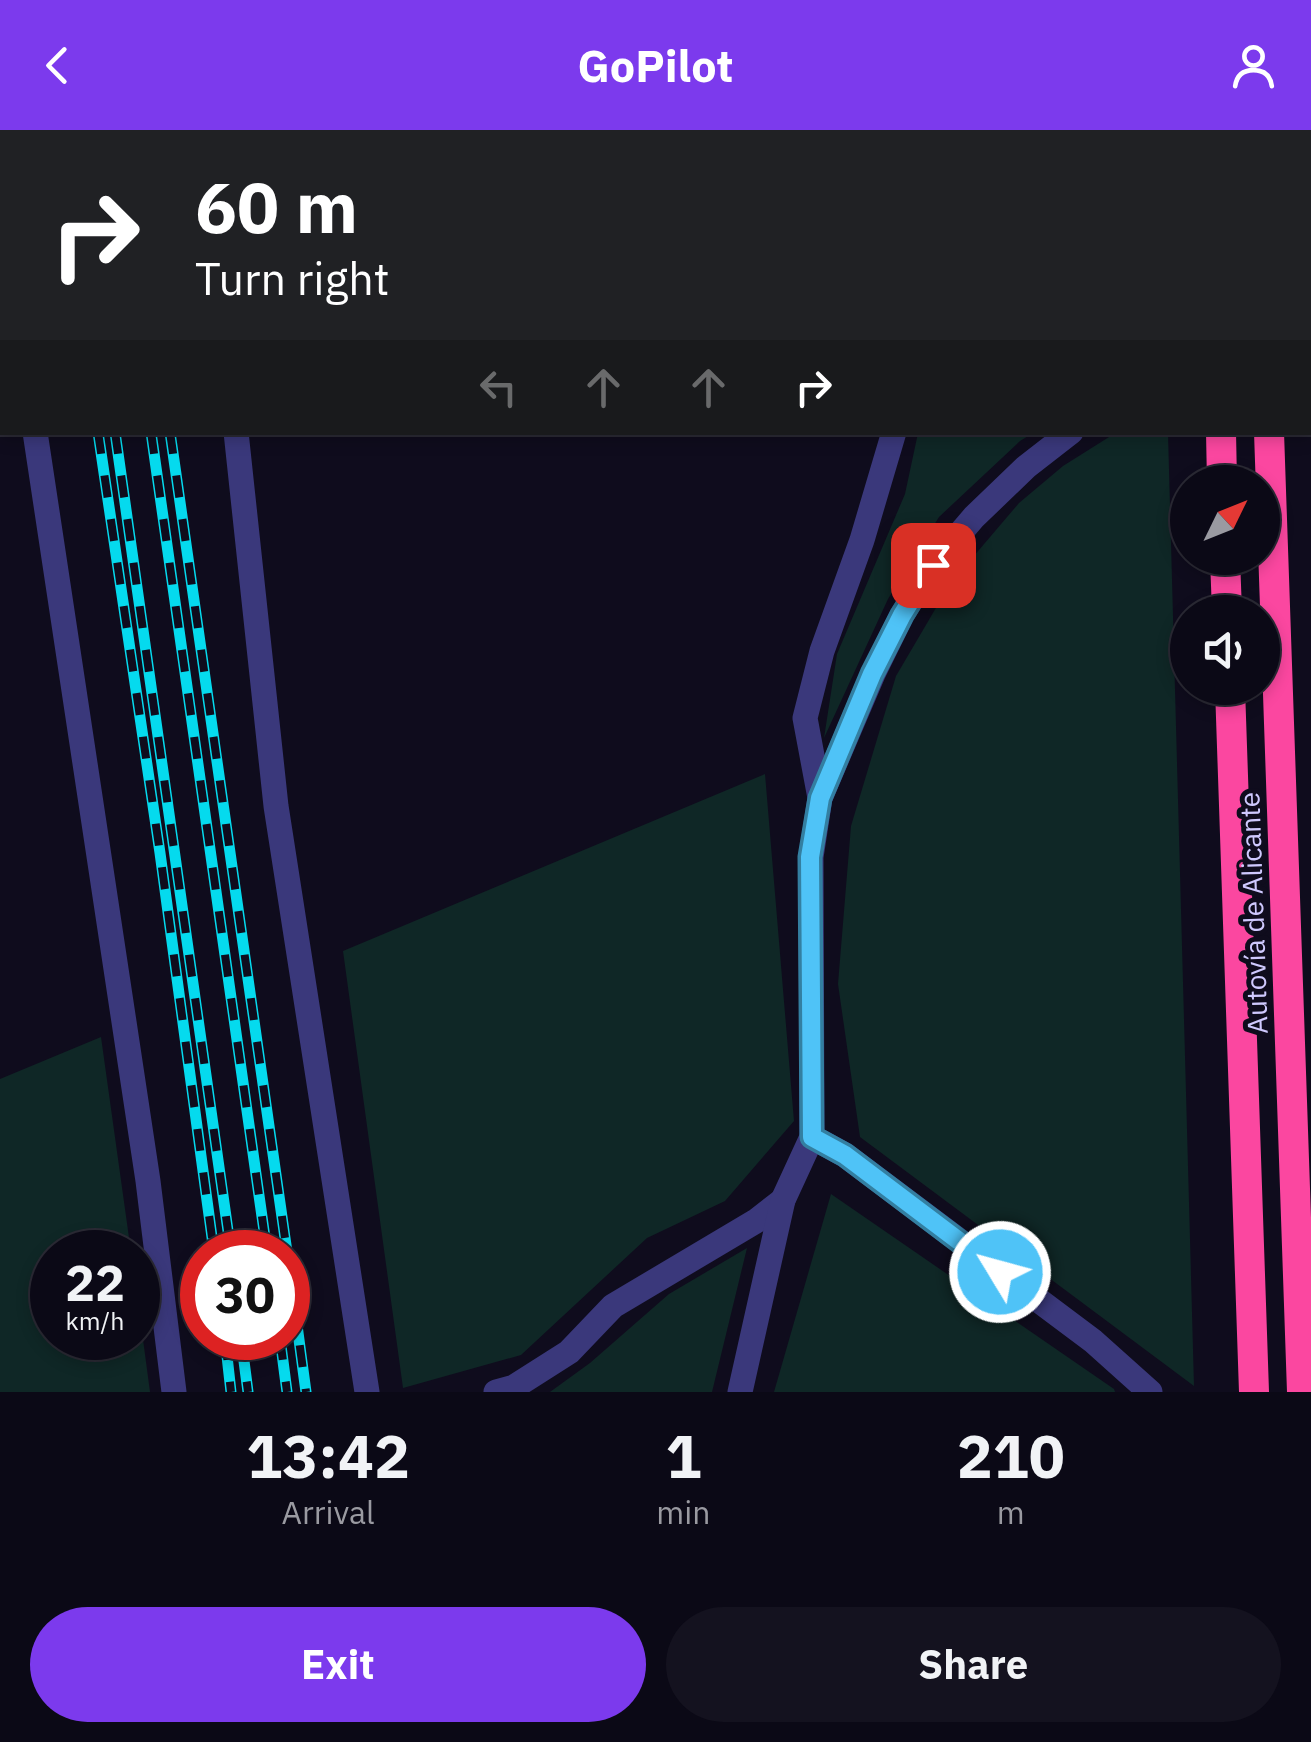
<!DOCTYPE html>
<html lang="en">
<head>
<meta charset="utf-8">
<style>
  body { margin:0; font-family:"IBM Plex Sans",sans-serif; background:#14121f; color:#f1f3f6; height:100vh; display:flex; flex-direction:column; font-size:38px; white-space:nowrap }
  * { box-sizing:border-box; margin:0 }
  p { font-size:32px; color:#9a9aa1 }
  .icon { flex:none; width:55px; height:55px; fill:none; stroke:currentColor; stroke-width:2; stroke-linecap:round; stroke-linejoin:round }
  .map { position:relative; height:1262px; overflow:hidden }
  .side { display:flex; flex-direction:column; background:#0b0916; flex:1 }
  .side>* { flex:none }
  .top-card { position:absolute; left:0px; top:0px; width:1312px; height:305px; box-shadow:0 5px 15px #0003,0 0 0 2px #2b2a35; background:#202124; color:#fff; overflow:hidden }
  .needle { width:65px; rotate:47deg }
  .controls { position:absolute; left:1170px; top:335px; display:grid; gap:20px }
  .controls a { display:grid; place-items:center; width:110px; height:110px; border-radius:50%; background:#0b0916; box-shadow:0 5px 15px #0003,0 0 0 2px #2b2a35; font-size:50px }
  .speed { position:absolute; left:30px; top:1100px; display:flex; gap:20px; font-size:50px; font-weight:700; text-align:center }
  .speed>* { display:grid; place-content:center; width:130px; height:130px; border-radius:50%; background:#0b0916; box-shadow:0 5px 15px #0003,0 0 0 2px #2b2a35; line-height:1 }
  .speed small { font-size:25px; font-weight:400 }
  .speed .limit { border:15px solid #d22; background:#fff; color:#111 }
  .pin { position:absolute; display:grid; place-items:center; width:85px; height:85px; color:#fff; margin:-42px; border-radius:20px; box-shadow:0 5px 15px #0006 }
  .me { position:absolute; width:110px; margin:-55px; rotate:307deg; stroke-linejoin:round; filter:drop-shadow(0 0 8px #0008) }
  .turn { display:flex; align-items:center; gap:35px; height:210px; padding:0 30px; font-size:45px }
  .turn .icon { width:130px; height:130px; stroke-width:2.5 }
  .turn b { display:block; font-size:70px; line-height:85px }
  .lanes { display:flex; align-items:center; height:95px; padding:0 30px; background:#0003; justify-content:center; gap:50px; direction:ltr }
  .lanes .off { opacity:.35 }
  .eta { display:flex; justify-content:space-evenly; align-items:center; height:170px; text-align:center }
  .eta b { font-size:60px; font-weight:700; line-height:70px }
  .button { display:flex; gap:20px; margin-top:auto; padding:20px 30px }
  .button a { flex:1; height:115px; border-radius:60px; background:#7c3aed; color:#fff; font-size:40px; font-weight:700; line-height:115px; text-align:center }
  .button a+a { background:#14121f; color:#f1f3f6 }
  header { display:flex; justify-content:space-between; align-items:center; height:130px; padding:0 30px; background:#7c3aed; color:#fff; font-size:45px; font-weight:700 }
  .map>svg:first-child { display:block }
</style>
</head>
<body>
<header><svg class="icon" aria-label="back" viewBox="0 0 24 24"><path d="M15 5l-7 7 7 7"/></svg>GoPilot<svg class="icon" aria-label="person" viewBox="0 0 24 24"><circle cx="12" cy="8" r="4"/><path d="M4 21q1-7 8-7t8 7"/></svg></header>
<div class="map">
<svg width="1311" height="1262" viewBox="0 0 1311 1262">
  <defs>
    <pattern id="water-ripples" width="26" height="14" patternUnits="userSpaceOnUse" patternTransform="scale(2.5)"><rect width="26" height="14" fill="#0a1b39"/><path d="M2 4q2-2 4 0t4 0M15 11q2-2 4 0t4 0" fill="none" stroke="#2d3b57"/></pattern>
  </defs>
  <rect width="100%" height="100%" fill="#0f0c1d"/>
  <!-- green -->
  <g fill="#0f2726">
    <polygon points="1117,302 1168,303 1194,1256 860,1007 838,854 851,696 896,546 950,454 1019,373 1063,336"/>
    <polygon points="918,303 1033,303 1020,311 939,387 888,469 824,608 837,524 905,364"/>
    <polygon points="765,644 794,991 725,1071 647,1108 521,1225 403,1258 343,821"/>
    <polygon points="101,907 131,1122 52,1122 52,1208 138,1208 138,1172 150,1262 0,1262 0,949"/>
    <polygon points="831,1064 1114,1259 1115,1262 774,1262"/>
    <polygon points="747,1118 712,1262 550,1262 590,1233 669,1164"/>
  </g>
  <!-- water -->
  <rect fill="url(#water-ripples)" x="361" y="0" width="429" height="2"/>
  <g fill="none" stroke-linecap="round" stroke-linejoin="round">
    <!-- minor -->
    <g stroke="#3a387b" stroke-width="25">
      <polyline points="323,0 324,2"/>
      <polyline points="942,2 942,0"/>
      <polyline points="0,33 2,53"/>
      <polyline points="1310,171 1311,171"/>
      <polyline points="35,302 148,1051 174,1262"/>
      <polyline points="236,302 276,676 367,1262"/>
      <polyline points="820,668 805,588 822,521 862,410 894,302"/>
      <polyline points="812,1007 845,1025 1093,1211 1150,1262"/>
      <polyline points="496,1262 514,1257 569,1222 613,1176 756,1091 783,1070"/>
      <polyline points="740,1262 783,1070 812,1007 811,727 820,668 873,544 902,485 933,435 974,387 1026,337 1071,302"/>
    </g>
    <!-- highway -->
    <g stroke="#fb47a0" stroke-width="30">
      <polyline points="1210,0 1210,2"/>
      <polyline points="1259,0 1259,2"/>
      <polyline points="1221,302 1222,352"/>
      <polyline points="1269,302 1302,1262"/>
      <polyline points="1225,428 1227,482"/>
      <polyline points="1230,558 1254,1262"/>
    </g>
    <!-- rail casing -->
    <g stroke="#05daee" stroke-width="11">
      <g id="rail">
        <polyline points="55,0 55,2"/>
        <polyline points="72,0 72,2"/>
        <polyline points="110,0 111,2"/>
        <polyline points="129,0 129,2"/>
        <polyline points="98,302 160,723 214,1122"/>
        <polyline points="115,302 231,1122"/>
        <polyline points="151,302 267,1122"/>
        <polyline points="170,302 287,1122"/>
        <polyline points="288,1128 306,1262"/>
        <polyline points="225,1208 231,1262"/>
        <polyline points="241,1208 248,1262"/>
        <polyline points="280,1208 287,1262"/>
      </g>
    </g>
    <!-- rail -->
    <use href="#rail" stroke="#0f0c1d" stroke-width="8" stroke-dasharray="22" stroke-linecap="butt"/>
  </g>
  <g fill="none" stroke-linecap="round" stroke-linejoin="round">
    <!-- route casing -->
    <g stroke="#337fa1" stroke-width="25">
      <polyline id="route" points="933,435 902,485 872,544 820,668 810,727 812,1007 845,1025 1000,1142"/>
    </g>
    <!-- route -->
    <use href="#route" stroke="#4fc3f7" stroke-width="18"/>
  </g>
  <g text-anchor="middle" dominant-baseline="central" stroke-width="10" stroke-linejoin="round" paint-order="stroke">
    <!-- street labels -->
    <g font-size="28" fill="#cfc9fe" stroke="#0f0c1d">
      <text transform="translate(1253 783) rotate(-92)">Autovía de Alicante</text>
    </g>
  </g>
</svg>
<div class="controls">
<a><svg class="needle" viewBox="-14 -14 28 28"><path d="M0-13l5 13h-10z" fill="#e53935"/><path d="M0 13l5-13h-10z" fill="#9a9aa1"/></svg></a>
<a><svg class="icon" aria-label="sound" viewBox="0 0 24 24"><path d="M4 9h4l5-4v14l-5-4H4zM17 9q2 3 0 6"/></svg></a>
</div>
<div class="speed"><div>22<small>km/h</small></div><div class="limit">30</div></div>
<div class="pin" style="left:933px;top:435px;background:#d93025"><svg class="icon" aria-label="arrive" viewBox="0 0 24 24"><path d="M6 21V4h12l-3 4 3 4H6"/></svg></div>
<svg class="me" style="left:1000px;top:1142px" viewBox="-20 -20 40 40"><circle r="17" fill="#4fc3f7" stroke="#fff" stroke-width="3"/><path d="M0-11L8 9 0 5-8 9z" fill="#fff"/></svg>
<div class="top-card">
<div class="turn"><svg class="icon" aria-label="right" viewBox="0 0 24 24"><path d="M7 20v-9h11M14 6l5 5-5 5"/></svg><div><b>60 m</b>Turn right</div></div>
<div class="lanes"><svg class="icon off" aria-label="left" viewBox="0 0 24 24"><path d="M17 20v-9H6M10 6l-5 5 5 5"/></svg><svg class="icon off" aria-label="ahead" viewBox="0 0 24 24"><path d="M12 20V5M6 11l6-6 6 6"/></svg><svg class="icon off" aria-label="ahead" viewBox="0 0 24 24"><path d="M12 20V5M6 11l6-6 6 6"/></svg><svg class="icon" aria-label="right" viewBox="0 0 24 24"><path d="M7 20v-9h11M14 6l5 5-5 5"/></svg></div>
</div>
</div>
<section class="side">
<div class="eta">
<div><b>13:42</b><p>Arrival</p></div>
<div><b>1</b><p>min</p></div>
<div><b>210</b><p>m</p></div>
</div>
<div class="button"><a>Exit</a><a>Share</a></div>
</section>
</body>
</html>
